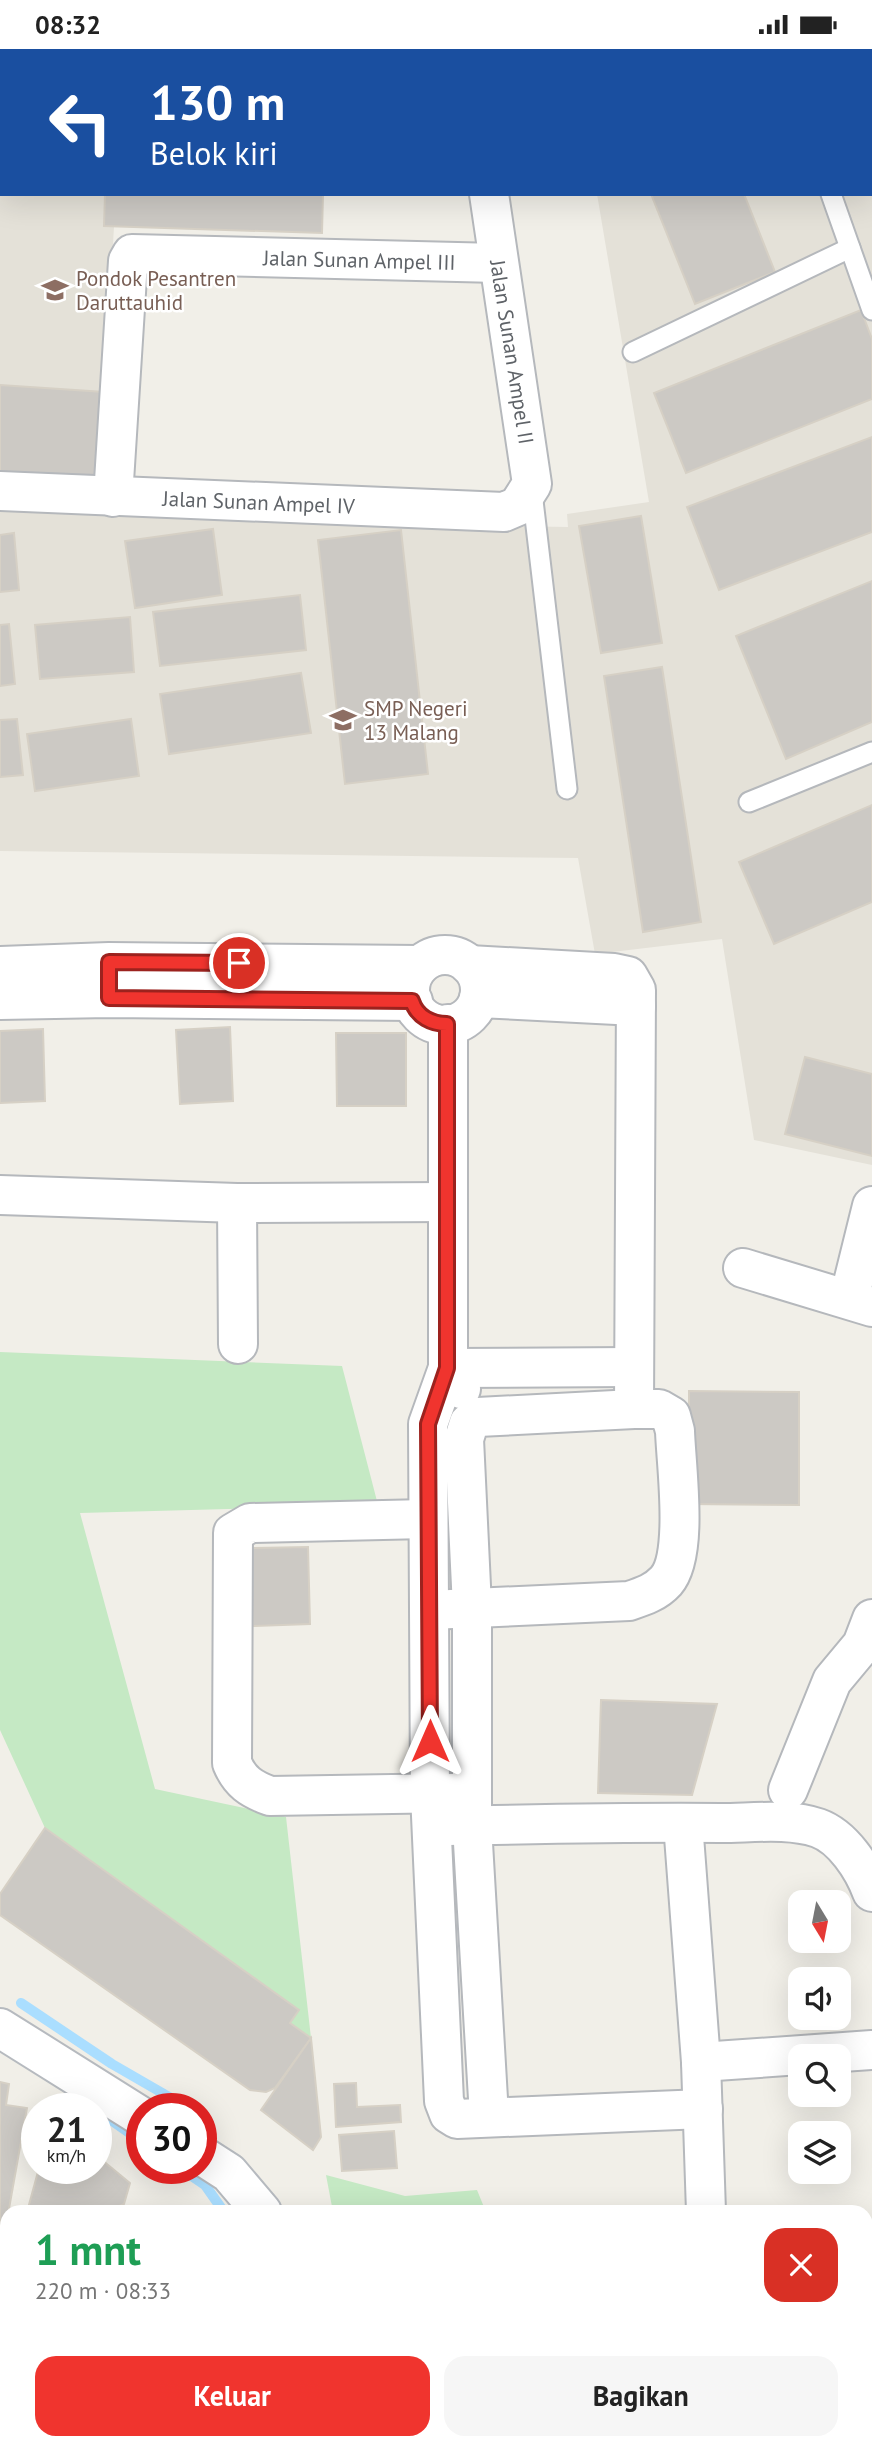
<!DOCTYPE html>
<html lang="id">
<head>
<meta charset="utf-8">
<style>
  body { margin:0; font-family:"PT Sans",sans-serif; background:#f6f6f6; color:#222; height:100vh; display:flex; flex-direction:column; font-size:26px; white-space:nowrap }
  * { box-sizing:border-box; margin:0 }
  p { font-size:23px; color:#767676 }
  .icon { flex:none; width:38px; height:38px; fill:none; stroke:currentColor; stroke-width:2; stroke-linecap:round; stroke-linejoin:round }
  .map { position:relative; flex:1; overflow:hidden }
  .details { position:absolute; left:0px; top:2156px; width:873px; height:245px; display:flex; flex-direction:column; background:#fff; border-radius:21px 21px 0 0; box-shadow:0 7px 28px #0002 }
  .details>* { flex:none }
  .hud { position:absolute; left:0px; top:0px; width:873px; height:147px; box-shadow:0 7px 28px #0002; background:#1a4fa0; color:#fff; overflow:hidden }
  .needle { width:46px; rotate:170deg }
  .controls { position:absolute; left:788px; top:1841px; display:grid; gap:14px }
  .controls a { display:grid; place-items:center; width:63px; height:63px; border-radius:14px; background:#fff; box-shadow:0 7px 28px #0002; font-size:35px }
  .speed { position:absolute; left:21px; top:2044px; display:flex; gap:14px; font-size:35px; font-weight:700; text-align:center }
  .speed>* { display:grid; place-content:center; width:91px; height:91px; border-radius:50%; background:#fff; box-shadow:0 7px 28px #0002; line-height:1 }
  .speed small { font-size:18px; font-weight:400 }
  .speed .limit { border:10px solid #d22; background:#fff; color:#111 }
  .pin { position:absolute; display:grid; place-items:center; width:60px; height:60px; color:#fff; margin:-30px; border:4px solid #fff; border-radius:50%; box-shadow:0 2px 7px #0007 }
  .me { position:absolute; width:77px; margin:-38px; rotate:0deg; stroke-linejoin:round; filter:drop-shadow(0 0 5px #0008) }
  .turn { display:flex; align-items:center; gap:24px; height:147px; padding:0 35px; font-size:32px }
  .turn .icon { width:91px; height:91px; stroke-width:2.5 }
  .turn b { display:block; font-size:49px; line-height:60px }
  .round { display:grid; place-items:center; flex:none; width:74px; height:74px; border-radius:21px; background:#f6f6f6 }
  .head { display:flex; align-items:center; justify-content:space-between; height:119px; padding:0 35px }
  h1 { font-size:42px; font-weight:700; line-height:52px; color:#1e9e55 }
  .action { display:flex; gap:14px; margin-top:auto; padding:14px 35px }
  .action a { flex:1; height:80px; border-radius:21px; background:#f0342e; color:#fff; font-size:28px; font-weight:700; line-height:80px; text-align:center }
  .action a+a { background:#f6f6f6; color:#222 }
  .status { display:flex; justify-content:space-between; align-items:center; height:49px; padding:0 35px; background:#fff; direction:ltr }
  .status svg { height:19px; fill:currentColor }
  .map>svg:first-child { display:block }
</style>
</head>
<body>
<div class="status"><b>08:32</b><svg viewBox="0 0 49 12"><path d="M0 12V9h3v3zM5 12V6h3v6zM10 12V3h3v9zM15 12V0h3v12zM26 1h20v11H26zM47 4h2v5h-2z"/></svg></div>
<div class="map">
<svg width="872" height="2401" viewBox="0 0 872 2401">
  <rect width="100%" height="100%" fill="#f1efe8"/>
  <!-- education -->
  <g fill="#e4e1d8">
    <polygon points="629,0 872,0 872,1116 754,1091 722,890 595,905 578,809 0,802 0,458 328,474 568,478 567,465 649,453 597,145 872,145 872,2"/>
    <polygon points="0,81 2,145 116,145 104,343 0,336"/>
  </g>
  <!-- green -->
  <g fill="#c5e9c4">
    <polygon points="0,1303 342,1317 378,1456 80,1464 155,1740 286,1768 311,1989 290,1974 299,1961 45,1779 0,1681"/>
    <polygon points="326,2126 405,2147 477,2141 486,2163 333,2163"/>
    <polygon points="468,2394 546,2394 547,2401 469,2401"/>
  </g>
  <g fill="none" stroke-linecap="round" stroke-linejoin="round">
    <!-- stream -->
    <g stroke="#aadeff" stroke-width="10">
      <polyline points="21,1954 112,2015 190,2060"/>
      <polyline points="98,2062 142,2093"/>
      <polyline points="201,2069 205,2071"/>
      <polyline points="180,2119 205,2136 224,2163"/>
    </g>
  </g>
  <!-- building -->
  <g fill="#ccc9c4" stroke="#d6d0c5" stroke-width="2">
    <polygon points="105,145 323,145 322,184 104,177"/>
    <polygon points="651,145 744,145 775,223 695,255"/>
    <polygon points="861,261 872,290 872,350 686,424 654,344"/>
    <polygon points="0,336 104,343 97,436 0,429"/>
    <polygon points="872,388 872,483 719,541 687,458"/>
    <polygon points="641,467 662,594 601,604 579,477"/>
    <polygon points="213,480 222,546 135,559 125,492"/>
    <polygon points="401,481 428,725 345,735 318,491"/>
    <polygon points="14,484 19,541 0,543 0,486"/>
    <polygon points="872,532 872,673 786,710 736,587"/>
    <polygon points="300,546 306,601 160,617 153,563"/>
    <polygon points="130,568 134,623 40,630 35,576"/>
    <polygon points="9,575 15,635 0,637 0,576"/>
    <polygon points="662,618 701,873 643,883 604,627"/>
    <polygon points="301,624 311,684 169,705 160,645"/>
    <polygon points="17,670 23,726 0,728 0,671"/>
    <polygon points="131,670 139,727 35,742 27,685"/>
    <polygon points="872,756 872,853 774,895 739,813"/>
    <polygon points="230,978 233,1052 180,1055 176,981"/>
    <polygon points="43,980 45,1052 0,1054 0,982"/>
    <polygon points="336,984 406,984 406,1057 337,1057"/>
    <polygon points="805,1008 872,1025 872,1107 785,1085"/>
    <polygon points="689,1342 799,1343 799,1456 689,1455"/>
    <polygon points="308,1498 310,1575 253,1577 250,1499"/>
    <polygon points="601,1651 717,1655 692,1746 598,1744"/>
    <polygon points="45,1779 299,1961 290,1974 311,1989 275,2039 266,2043 250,2041 0,1866 0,1845"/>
    <polygon points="311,1989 321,2088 313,2101 261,2061"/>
    <polygon points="0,2033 9,2035 6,2056 27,2059 0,2210"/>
    <polygon points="356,2034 357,2058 400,2056 401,2073 336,2078 334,2035"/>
    <polygon points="394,2082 397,2119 342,2122 339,2086"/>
    <polygon points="96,2106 130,2134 124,2155 106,2163 27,2163 39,2119 96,2119"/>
    <polygon points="0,2270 7,2288 7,2305 0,2308"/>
    <polygon points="7,2309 7,2394 43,2394 44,2401 0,2401 0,2312"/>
    <polygon points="58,2394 94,2394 73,2401 60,2401"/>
    <polygon points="368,2394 468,2394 469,2401 369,2401"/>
  </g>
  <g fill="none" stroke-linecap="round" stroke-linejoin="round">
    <!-- lane casing -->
    <g stroke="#b5b8bc" stroke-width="23">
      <g id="lane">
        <polyline points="780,0 780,2"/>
        <polyline points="831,145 872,261"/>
        <polyline points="633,303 850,199"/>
        <polyline points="532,443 567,740"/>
        <polyline points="749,753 872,703"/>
      </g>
    </g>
    <!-- street casing -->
    <g stroke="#b5b8bc" stroke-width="42">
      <g id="street">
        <polyline points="377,0 397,2"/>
        <path id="s1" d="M0,442L504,463L518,457L532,435L489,145"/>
        <path id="s2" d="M113,448L128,212L132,205L498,214"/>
        <circle cx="445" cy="941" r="35"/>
        <polyline points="0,917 109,913 420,916"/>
        <polyline points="479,949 636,957"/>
        <polyline points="0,951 109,949 413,952"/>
        <polyline points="448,975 448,1319 461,1340"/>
        <polyline points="0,1146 237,1154 448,1153"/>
        <polyline points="237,1154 238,1295"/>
        <polyline points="743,1219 872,1258"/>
        <polyline points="849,1250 872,1157"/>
        <polyline points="633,1318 448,1319 428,1375 430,1745 444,2052 449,2065 457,2070 703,2060"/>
        <path d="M426,1470L250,1474L233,1484L232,1714C240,1733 251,1740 270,1747L454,1744"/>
        <path d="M430,1561L629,1552C644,1547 656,1543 666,1532C689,1506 676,1416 675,1382L671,1367L659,1360H634L636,941L628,927L614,924L469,916"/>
        <polyline points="788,1741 832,1632 862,1596 872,1570"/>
        <polyline points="683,1774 701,2013 706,2163"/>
        <path d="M448,1777C539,1775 630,1773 721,1774C751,1774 789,1769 818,1779C843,1788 863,1819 872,1843"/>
        <polyline points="701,2013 872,2001"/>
        <polyline points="489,2067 472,1777 472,1558 464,1390 469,1374 478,1368 634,1360"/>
        <polyline points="866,2294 872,2295"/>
        <polyline points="170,2401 195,2394"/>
      </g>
    </g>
    <!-- secondary casing -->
    <g stroke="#b6babf" stroke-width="42">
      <g id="secondary">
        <polyline points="0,1979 142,2068"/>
        <polyline points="201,2106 229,2124 262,2163"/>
        <polyline points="328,2394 330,2401"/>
      </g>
    </g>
    <!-- lane -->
    <use href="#lane" stroke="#fff" stroke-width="19"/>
    <!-- street -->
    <use href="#street" stroke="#fff" stroke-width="38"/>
    <!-- secondary -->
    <use href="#secondary" stroke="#fff" stroke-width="38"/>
  </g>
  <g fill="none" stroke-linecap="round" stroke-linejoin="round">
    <!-- route casing -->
    <g stroke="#9c221e" stroke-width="18">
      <path id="route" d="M239,914L109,913V949L412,952C417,968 432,975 447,975V1319L428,1375L430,1692"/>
    </g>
    <!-- route -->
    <use href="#route" stroke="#f0342e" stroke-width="12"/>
  </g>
  <!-- icons -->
  <defs>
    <g id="school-bare" transform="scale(2.1)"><path d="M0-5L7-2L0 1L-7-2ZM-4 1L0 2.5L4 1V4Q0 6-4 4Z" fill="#8d6e63" stroke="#fff" stroke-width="2.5" paint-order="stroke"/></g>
  </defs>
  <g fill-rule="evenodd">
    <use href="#school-bare" x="55" y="241"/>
    <use href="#school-bare" x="343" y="671"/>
  </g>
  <g text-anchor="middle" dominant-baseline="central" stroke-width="5" stroke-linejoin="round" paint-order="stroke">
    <!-- street labels -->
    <g font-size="21" fill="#5f6368" stroke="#fff">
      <text stroke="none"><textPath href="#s2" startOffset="472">Jalan Sunan Ampel III</textPath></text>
      <text transform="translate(512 303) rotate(81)">Jalan Sunan Ampel II</text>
      <text stroke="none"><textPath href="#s1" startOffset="259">Jalan Sunan Ampel IV</textPath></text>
    </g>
    <!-- education labels -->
    <g font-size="21" fill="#785e54" stroke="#fff" text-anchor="start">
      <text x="76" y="229">Pondok Pesantren<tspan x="76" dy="24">Daruttauhid</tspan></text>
      <text x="364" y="659">SMP Negeri<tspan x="364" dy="24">13 Malang</tspan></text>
    </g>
  </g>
</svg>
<div class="controls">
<a><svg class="needle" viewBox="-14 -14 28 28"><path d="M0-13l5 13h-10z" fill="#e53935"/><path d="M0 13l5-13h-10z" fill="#767676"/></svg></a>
<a><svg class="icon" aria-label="sound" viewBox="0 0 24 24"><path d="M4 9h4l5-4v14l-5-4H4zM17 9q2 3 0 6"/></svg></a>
<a><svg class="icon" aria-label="search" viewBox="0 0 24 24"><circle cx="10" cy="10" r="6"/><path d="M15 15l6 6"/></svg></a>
<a><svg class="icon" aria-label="layers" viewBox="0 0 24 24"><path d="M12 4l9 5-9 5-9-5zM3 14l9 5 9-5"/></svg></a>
</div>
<div class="speed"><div>21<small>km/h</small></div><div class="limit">30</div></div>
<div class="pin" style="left:239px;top:914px;background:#d93025"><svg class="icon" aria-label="arrive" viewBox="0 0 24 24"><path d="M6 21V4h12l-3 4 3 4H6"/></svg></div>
<svg class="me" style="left:430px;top:1692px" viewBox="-20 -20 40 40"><path d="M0-17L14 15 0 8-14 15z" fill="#f0342e" stroke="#fff" stroke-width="4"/></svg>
<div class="hud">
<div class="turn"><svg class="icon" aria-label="left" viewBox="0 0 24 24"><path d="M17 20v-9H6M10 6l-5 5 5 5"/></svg><div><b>130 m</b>Belok kiri</div></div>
</div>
<section class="details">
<div class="head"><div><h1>1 mnt</h1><p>220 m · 08:33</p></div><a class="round" style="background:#d93025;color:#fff"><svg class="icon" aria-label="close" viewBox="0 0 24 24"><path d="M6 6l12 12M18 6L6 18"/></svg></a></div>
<div class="action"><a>Keluar</a><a>Bagikan</a></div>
</section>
</div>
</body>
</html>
